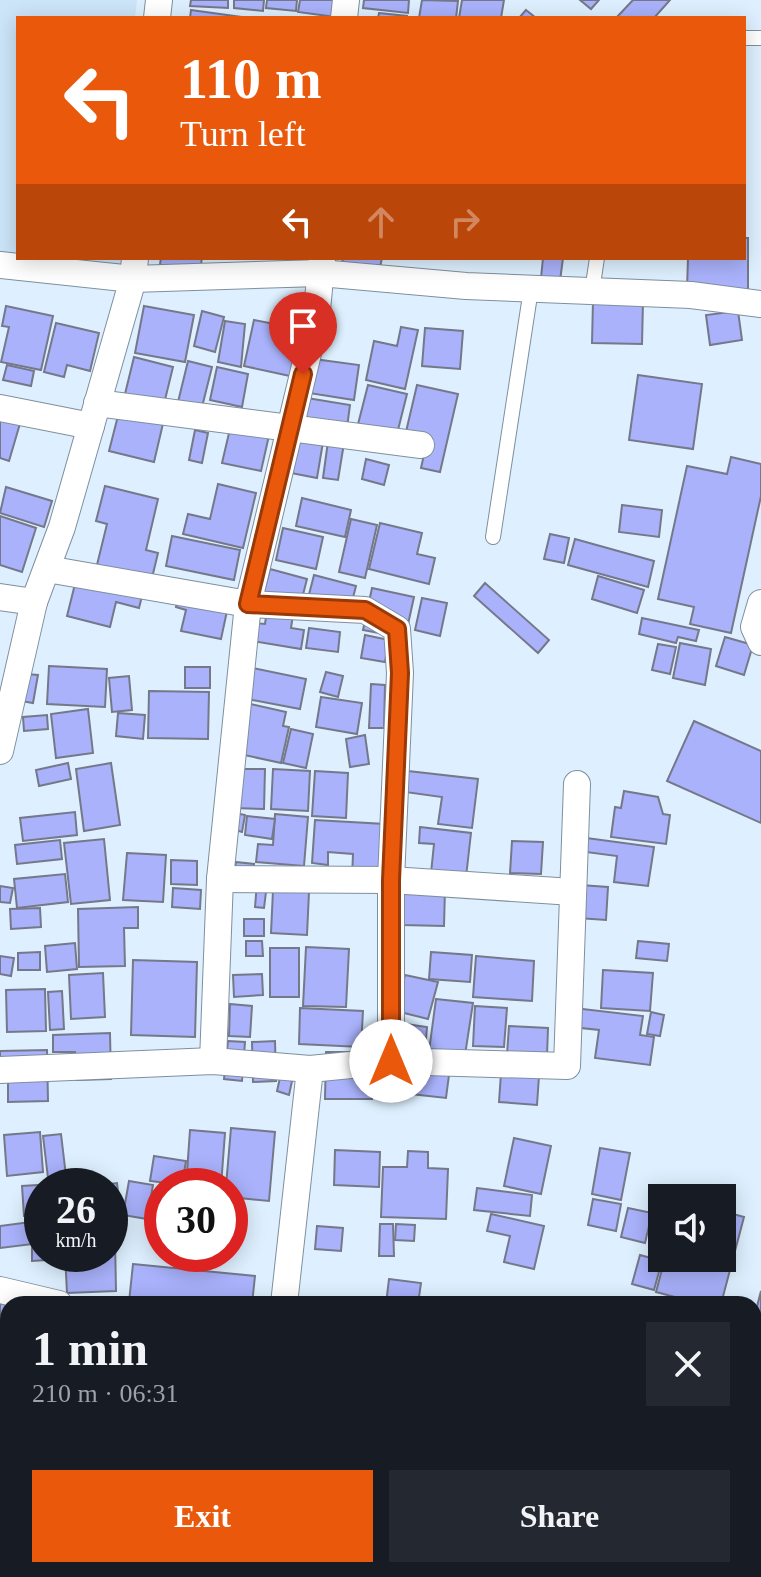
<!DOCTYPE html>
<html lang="en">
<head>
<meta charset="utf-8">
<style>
  body { margin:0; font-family:"Times New Roman",serif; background:#242831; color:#f1f3f6; height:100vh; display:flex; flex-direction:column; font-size:30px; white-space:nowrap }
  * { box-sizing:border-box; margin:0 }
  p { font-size:26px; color:#9ea1a6 }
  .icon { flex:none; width:44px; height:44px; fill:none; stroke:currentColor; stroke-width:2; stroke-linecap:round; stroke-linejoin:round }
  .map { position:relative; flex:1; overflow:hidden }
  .side { position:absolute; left:0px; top:1296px; width:762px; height:282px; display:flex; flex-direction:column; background:#171b24; border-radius:24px 24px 0 0; box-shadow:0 4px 20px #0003 }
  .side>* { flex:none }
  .top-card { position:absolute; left:16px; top:16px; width:730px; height:244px; border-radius:0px; box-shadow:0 4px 20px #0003; background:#ea580c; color:#fff; overflow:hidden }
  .fabs { position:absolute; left:648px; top:1184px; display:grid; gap:16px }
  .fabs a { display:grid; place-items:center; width:88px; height:88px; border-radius:0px; background:#171b24; box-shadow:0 4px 20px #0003; font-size:40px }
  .speed { position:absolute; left:24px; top:1168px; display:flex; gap:16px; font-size:40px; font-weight:700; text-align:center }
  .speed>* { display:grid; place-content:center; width:104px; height:104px; border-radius:50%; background:#171b24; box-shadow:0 4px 20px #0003; line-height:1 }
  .speed small { font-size:20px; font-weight:400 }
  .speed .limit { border:12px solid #d22; background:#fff; color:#111 }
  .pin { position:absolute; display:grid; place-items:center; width:68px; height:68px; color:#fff; margin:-82px -34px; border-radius:50% 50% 50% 0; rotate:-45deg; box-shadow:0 0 8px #0007 }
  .pin .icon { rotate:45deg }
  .me { position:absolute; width:88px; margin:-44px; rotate:0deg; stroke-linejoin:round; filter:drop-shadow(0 0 6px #0008) }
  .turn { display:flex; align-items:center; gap:28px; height:168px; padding:0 32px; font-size:36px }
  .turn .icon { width:104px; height:104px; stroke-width:2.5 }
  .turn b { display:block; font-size:56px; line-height:68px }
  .lanes { display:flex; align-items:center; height:76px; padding:0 32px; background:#0003; justify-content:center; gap:40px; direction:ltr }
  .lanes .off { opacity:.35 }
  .round { display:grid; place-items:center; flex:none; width:84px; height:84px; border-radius:0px; background:#242831 }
  .overview { display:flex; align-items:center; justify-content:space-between; height:136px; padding:0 32px }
  h1 { font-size:48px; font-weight:700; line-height:60px }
  .button { display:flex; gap:16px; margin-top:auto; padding:16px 32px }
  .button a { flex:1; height:92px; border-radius:0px; background:#ea580c; color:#fff; font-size:32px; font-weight:700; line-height:92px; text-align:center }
  .button a+a { background:#242831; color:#f1f3f6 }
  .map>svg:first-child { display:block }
</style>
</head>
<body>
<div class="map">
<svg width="761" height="1577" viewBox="0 0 761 1577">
  <rect width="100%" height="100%" fill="#def0ff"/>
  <!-- built -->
  <polygon fill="#cde5f9" points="0,0 137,0 135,18 18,18 18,258 121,258 119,280 0,262"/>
  <!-- building -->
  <g fill="#a9b2fb" stroke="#757889" stroke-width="2">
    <polygon points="191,0 228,0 228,8 190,6"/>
    <polygon points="234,0 264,0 263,11 234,8"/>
    <polygon points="267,0 297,0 296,11 266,8"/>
    <polygon points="300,0 345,0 343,18 298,12"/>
    <polygon points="364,0 409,0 408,13 363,8"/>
    <polygon points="422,0 458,1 456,18 419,18"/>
    <polygon points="462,0 504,0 501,18 459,18"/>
    <polygon points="580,0 599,0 591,9"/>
    <polygon points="633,0 670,0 654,18 616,18"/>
    <polygon points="191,10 249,18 190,18"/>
    <polygon points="526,10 536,18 519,18"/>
    <polygon points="379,13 407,16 407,18 378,18"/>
    <polygon points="744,238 748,238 748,290 687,289 688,258 744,258"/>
    <polygon points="161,258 202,258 197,289 157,283"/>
    <polygon points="343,258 382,258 375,290 338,282"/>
    <polygon points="543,258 563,258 560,281 541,278"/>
    <polygon points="593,300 643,302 642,344 592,343"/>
    <polygon points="6,306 53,316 41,370 1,362 9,327 2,326"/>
    <polygon points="144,306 194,315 185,362 135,353"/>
    <polygon points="202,311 224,317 215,352 194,346"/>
    <polygon points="738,311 742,340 710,345 706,315"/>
    <polygon points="254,320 300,329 290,376 244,366"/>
    <polygon points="225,321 245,324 241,367 218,362"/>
    <polygon points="56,323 99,333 90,371 67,365 64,377 44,372"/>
    <polygon points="401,327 418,330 405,389 366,380 374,341 397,346"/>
    <polygon points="425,328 463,331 460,369 422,366"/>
    <polygon points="134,357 173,367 163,408 124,398"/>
    <polygon points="314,359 359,365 354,400 309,393"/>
    <polygon points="188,361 212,367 202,407 178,402"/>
    <polygon points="7,365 34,371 31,386 3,380"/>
    <polygon points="217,367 248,374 242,407 210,400"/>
    <polygon points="638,375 702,384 693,449 629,440"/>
    <polygon points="368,385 407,394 395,442 356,432"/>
    <polygon points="417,385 458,394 440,472 421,468 427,441 405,436"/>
    <polygon points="307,398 350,405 346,435 302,428"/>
    <polygon points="0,403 24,410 9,461 0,458"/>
    <polygon points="121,404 165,415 154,462 109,451"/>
    <polygon points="272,422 261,471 222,463 229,433"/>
    <polygon points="195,430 208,433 202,463 189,460"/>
    <polygon points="329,434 345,437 338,480 323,478"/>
    <polygon points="297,438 323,442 317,478 291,473"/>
    <polygon points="731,457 761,464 761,496 731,633 690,624 694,607 658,599 687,466 727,474"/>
    <polygon points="366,459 389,465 384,485 362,479"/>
    <polygon points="218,484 256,493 243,548 183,534 188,514 210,519"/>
    <polygon points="105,486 158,499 146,550 158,553 151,582 96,569 107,524 96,521"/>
    <polygon points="6,487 52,501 44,527 0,513"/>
    <polygon points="302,498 351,510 345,537 296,526"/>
    <polygon points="622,505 662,510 659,537 619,532"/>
    <polygon points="0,516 36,528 22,572 0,565"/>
    <polygon points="351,519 377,525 365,578 339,572"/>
    <polygon points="380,523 422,533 417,554 435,558 429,584 369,569"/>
    <polygon points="283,528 323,537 316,569 276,560"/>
    <polygon points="550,534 569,538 564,563 544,559"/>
    <polygon points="172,536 240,550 234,580 166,566"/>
    <polygon points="575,539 654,561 648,587 568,565"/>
    <polygon points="270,569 307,579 298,614 261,603"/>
    <polygon points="314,575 356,586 347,621 305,610"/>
    <polygon points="77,576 143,592 139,608 116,602 110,627 67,616"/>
    <polygon points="598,576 644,590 637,613 592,599"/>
    <polygon points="485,583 549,640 538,653 474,596"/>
    <polygon points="180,586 230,597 221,639 181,631 186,610 176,607"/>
    <polygon points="372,588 414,597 405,638 363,630"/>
    <polygon points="422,598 447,603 440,636 415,630"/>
    <polygon points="267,610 293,615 291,628 304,630 301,649 252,641 255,623 265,624"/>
    <polygon points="642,618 699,630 696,641 678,637 676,643 639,634"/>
    <polygon points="309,628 340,632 338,652 306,648"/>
    <polygon points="365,635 389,640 385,662 361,658"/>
    <polygon points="725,637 753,645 744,675 716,666"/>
    <polygon points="680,643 711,649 705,685 673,678"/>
    <polygon points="658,644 676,647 670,674 652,670"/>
    <polygon points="49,666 107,669 105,707 47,704"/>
    <rect x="185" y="667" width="25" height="21"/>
    <polygon points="253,668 306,679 300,709 247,699"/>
    <polygon points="326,672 343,676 338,697 320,692"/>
    <polygon points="26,674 38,675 33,703 21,701"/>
    <polygon points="129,676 132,710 112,712 109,678"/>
    <polygon points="371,684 385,685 384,728 369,728"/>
    <polygon points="149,691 209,692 208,739 148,738"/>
    <polygon points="321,697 362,703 357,734 316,727"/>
    <polygon points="246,703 286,712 283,726 289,727 281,763 235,753"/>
    <polygon points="88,709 93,753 56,758 51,714"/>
    <polygon points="118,713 145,715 143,739 116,736"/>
    <polygon points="47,715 48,729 24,731 23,717"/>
    <polygon points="694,721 761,751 761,823 667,781"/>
    <polygon points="291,729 313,734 306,768 283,763"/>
    <polygon points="365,735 369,764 350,767 346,739"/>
    <polygon points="68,763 71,779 39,786 36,770"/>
    <polygon points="111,763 120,825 84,831 76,769"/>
    <polygon points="236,769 265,769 264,809 235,808"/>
    <polygon points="273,769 310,771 308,811 271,809"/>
    <polygon points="315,771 348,773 346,818 312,816"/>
    <polygon points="408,771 478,779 472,828 438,824 442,797 405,792"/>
    <polygon points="624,791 658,797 663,814 670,815 666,844 611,837 615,807 621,808"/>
    <polygon points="75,812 77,835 23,841 20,818"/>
    <polygon points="235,813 245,815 242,832 232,829"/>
    <polygon points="275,814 308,817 304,866 256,862 258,844 273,845"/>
    <polygon points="247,816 275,819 272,839 245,835"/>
    <polygon points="315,820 385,824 382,879 352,877 353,854 328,852 328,865 312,863"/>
    <polygon points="420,827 471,833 466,877 431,873 434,844 419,843"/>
    <polygon points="579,837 654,847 648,886 614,882 617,856 578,851"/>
    <polygon points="104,839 110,900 71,904 64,843"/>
    <polygon points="60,840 62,859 17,864 15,845"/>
    <polygon points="512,841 543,842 541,874 510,873"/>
    <polygon points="127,853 166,855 163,902 123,900"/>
    <polygon points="171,860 197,861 197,885 171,884"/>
    <polygon points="236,862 254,864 253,875 234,873"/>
    <polygon points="65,874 68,902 17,908 14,879"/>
    <polygon points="257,883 267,884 264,908 255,907"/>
    <polygon points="580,885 608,887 606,920 578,918"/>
    <polygon points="0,886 13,888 10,903 0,902"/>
    <polygon points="173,888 201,890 200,909 172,907"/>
    <polygon points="403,888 445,889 444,926 402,925"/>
    <polygon points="273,890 309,892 307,935 271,933"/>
    <polygon points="138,907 138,928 124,928 125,966 79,967 78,909"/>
    <polygon points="40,908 41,927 11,929 10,909"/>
    <rect x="244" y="919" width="20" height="17"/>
    <polygon points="246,941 262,941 263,956 246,956"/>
    <polygon points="638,941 669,944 667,961 636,958"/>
    <polygon points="75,943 77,969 47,972 45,946"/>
    <polygon points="306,947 349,949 346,1007 303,1006"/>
    <rect x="270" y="948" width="29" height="49"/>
    <polygon points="40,952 40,970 18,970 18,953"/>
    <polygon points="431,952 472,955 470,982 429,979"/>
    <polygon points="0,956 14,958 11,976 0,974"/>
    <polygon points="476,956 534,961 532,1001 473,997"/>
    <polygon points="133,960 197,962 195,1037 131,1035"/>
    <polygon points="603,970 653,973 650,1011 601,1008"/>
    <polygon points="103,973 105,1017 71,1019 69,975"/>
    <polygon points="262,974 263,995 234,997 233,975"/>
    <polygon points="405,975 438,982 428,1019 396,1011"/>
    <polygon points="45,989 46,1031 7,1032 6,990"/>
    <polygon points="62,991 64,1029 50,1030 48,992"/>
    <polygon points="436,999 473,1003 465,1055 429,1051"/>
    <polygon points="230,1004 252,1006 250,1037 229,1036"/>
    <polygon points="475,1006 507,1008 504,1047 473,1046"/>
    <polygon points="300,1008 363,1011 361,1047 299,1044"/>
    <polygon points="574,1008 643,1016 640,1035 654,1037 650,1065 595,1058 599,1030 572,1027"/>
    <polygon points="651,1012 664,1015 660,1036 647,1034"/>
    <polygon points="399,1023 427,1027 425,1051 397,1048"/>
    <polygon points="509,1026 548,1028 547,1056 507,1054"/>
    <polygon points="110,1033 111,1079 76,1080 75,1052 53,1052 53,1035"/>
    <polygon points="228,1041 245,1042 242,1081 224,1079"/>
    <polygon points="275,1041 276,1081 253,1082 252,1042"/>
    <polygon points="47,1050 48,1101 8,1102 8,1079 0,1079 0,1051"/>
    <polygon points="326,1052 372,1052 372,1099 325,1099"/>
    <polygon points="407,1055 451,1060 446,1098 402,1093"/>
    <polygon points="502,1059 540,1061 537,1105 499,1102"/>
    <polygon points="282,1069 294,1072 289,1095 277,1091"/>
    <polygon points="231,1128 275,1132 269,1201 230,1197 230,1186 226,1186"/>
    <polygon points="190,1130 225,1133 221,1186 186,1186"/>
    <polygon points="40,1132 43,1172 7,1176 4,1135"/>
    <polygon points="61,1134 66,1176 48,1178 43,1136"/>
    <polygon points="514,1138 551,1146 541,1194 504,1186"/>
    <polygon points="600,1148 630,1153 621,1200 592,1194"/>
    <polygon points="335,1150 380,1152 379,1187 334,1185"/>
    <polygon points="408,1151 428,1152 428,1168 448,1169 446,1219 381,1217 383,1167 407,1167"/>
    <polygon points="154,1156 186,1161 182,1185 150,1181"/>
    <polygon points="129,1181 153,1185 147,1219 123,1215"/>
    <polygon points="71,1183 71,1186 42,1186 42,1214 24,1216 22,1186"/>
    <polygon points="117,1183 122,1228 110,1229 110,1186 92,1186"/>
    <polygon points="477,1188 532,1195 530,1216 474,1210"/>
    <polygon points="154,1199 162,1201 162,1220 151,1219"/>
    <polygon points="593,1199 621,1204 616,1231 588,1225"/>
    <polygon points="628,1208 652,1213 645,1243 621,1237"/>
    <polygon points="722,1211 744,1217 721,1304 701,1304 656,1292 665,1258 722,1258"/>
    <polygon points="491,1214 544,1226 534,1269 504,1262 510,1236 487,1231"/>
    <polygon points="42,1219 42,1241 39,1241 36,1220"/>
    <polygon points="30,1222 33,1244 0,1248 0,1226"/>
    <polygon points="380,1224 393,1224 394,1256 379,1256"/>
    <polygon points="396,1224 415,1225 414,1241 395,1240"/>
    <polygon points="317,1226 343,1228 341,1251 315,1249"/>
    <polygon points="115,1239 116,1291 67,1293 65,1254 110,1254 110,1240"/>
    <polygon points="32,1244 42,1244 42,1254 63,1254 63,1259 32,1261"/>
    <polygon points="170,1254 201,1254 199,1263 169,1258"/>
    <polygon points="640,1255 662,1261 654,1290 632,1284"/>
    <polygon points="133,1264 255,1276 252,1304 129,1302"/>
    <polygon points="389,1279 421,1283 418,1304 386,1304"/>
    <polygon points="761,1291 761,1345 754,1343 754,1318"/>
    <polygon points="0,1294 8,1304 8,1324 0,1322"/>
    <polygon points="0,1356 8,1358 8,1394 0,1392"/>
    <polygon points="8,1415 8,1438 0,1435"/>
    <polygon points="0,1463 8,1467 8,1526 0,1523"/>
    <polygon points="77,1570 111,1570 109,1577 75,1577"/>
    <polygon points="487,1570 533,1570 532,1577 490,1577 485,1576"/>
    <polygon points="560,1570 599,1570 618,1574 559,1577"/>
    <polygon points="647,1570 675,1570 675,1574 648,1576"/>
    <polygon points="697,1570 726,1570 726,1577 698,1577"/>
  </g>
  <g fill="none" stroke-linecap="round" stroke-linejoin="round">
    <!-- lane casing -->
    <g stroke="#7f8f9d" stroke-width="16">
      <g id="lane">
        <polyline points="744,38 761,38"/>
        <polyline points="592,291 597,258"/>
        <polyline points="493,537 531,289"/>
      </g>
    </g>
    <!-- street casing -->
    <g stroke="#7f8f9d" stroke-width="28">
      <g id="street">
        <polyline points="157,18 159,0"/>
        <polyline points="344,18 346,0"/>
        <polyline points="0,265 133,279 320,273 466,286 691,295 761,304"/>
        <polyline points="97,403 421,445"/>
        <polyline points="0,408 91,426"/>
        <polyline points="47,569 248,604 365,610 397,629 400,673 391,880 391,1061"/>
        <polyline points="0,597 34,602"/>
        <polyline points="761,603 754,627 761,642"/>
        <polyline points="0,751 34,602 62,527 133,279 135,258"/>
        <polyline points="220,879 391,880 573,892"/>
        <polyline points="213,1061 220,879 248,604 316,320 322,258"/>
        <polyline points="0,1070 213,1061 310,1069 391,1061 567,1066 577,784"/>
        <polyline points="0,1290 59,1304"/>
        <polyline points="284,1304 310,1069"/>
        <polyline points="754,1460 761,1462"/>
        <polyline points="165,1577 169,1570"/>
        <polyline points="400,1577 403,1570"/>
      </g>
    </g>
    <!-- lane -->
    <use href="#lane" stroke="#fff" stroke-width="14"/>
    <!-- street -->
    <use href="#street" stroke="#fff" stroke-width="26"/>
  </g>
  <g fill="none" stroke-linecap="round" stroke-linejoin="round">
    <!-- route casing -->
    <g stroke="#983908" stroke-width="20">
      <polyline id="route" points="303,374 248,604 365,610 397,629 400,673 391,880 391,1061"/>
    </g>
    <!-- route -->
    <use href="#route" stroke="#ea580c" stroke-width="14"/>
  </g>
</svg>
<div class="fabs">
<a><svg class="icon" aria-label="sound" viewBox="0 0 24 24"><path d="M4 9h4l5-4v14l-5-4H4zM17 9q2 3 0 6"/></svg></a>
</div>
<div class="speed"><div>26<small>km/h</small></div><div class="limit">30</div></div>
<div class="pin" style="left:303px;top:374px;background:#d93025"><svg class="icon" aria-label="arrive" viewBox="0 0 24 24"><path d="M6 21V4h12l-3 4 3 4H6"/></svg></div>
<svg class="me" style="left:391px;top:1061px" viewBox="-20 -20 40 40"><circle r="19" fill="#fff"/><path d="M0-13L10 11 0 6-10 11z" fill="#ea580c"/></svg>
<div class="top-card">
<div class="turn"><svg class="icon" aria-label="left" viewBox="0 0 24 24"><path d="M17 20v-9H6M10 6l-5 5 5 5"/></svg><div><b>110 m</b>Turn left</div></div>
<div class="lanes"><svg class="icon" aria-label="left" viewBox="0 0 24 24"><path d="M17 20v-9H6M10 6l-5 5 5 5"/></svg><svg class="icon off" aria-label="ahead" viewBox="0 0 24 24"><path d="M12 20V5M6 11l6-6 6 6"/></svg><svg class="icon off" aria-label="right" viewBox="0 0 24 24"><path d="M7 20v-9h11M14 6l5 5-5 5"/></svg></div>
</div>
<section class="side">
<div class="overview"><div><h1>1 min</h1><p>210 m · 06:31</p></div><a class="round"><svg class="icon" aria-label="close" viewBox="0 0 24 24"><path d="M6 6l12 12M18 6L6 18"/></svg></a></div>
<div class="button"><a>Exit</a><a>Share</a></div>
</section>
</div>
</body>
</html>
